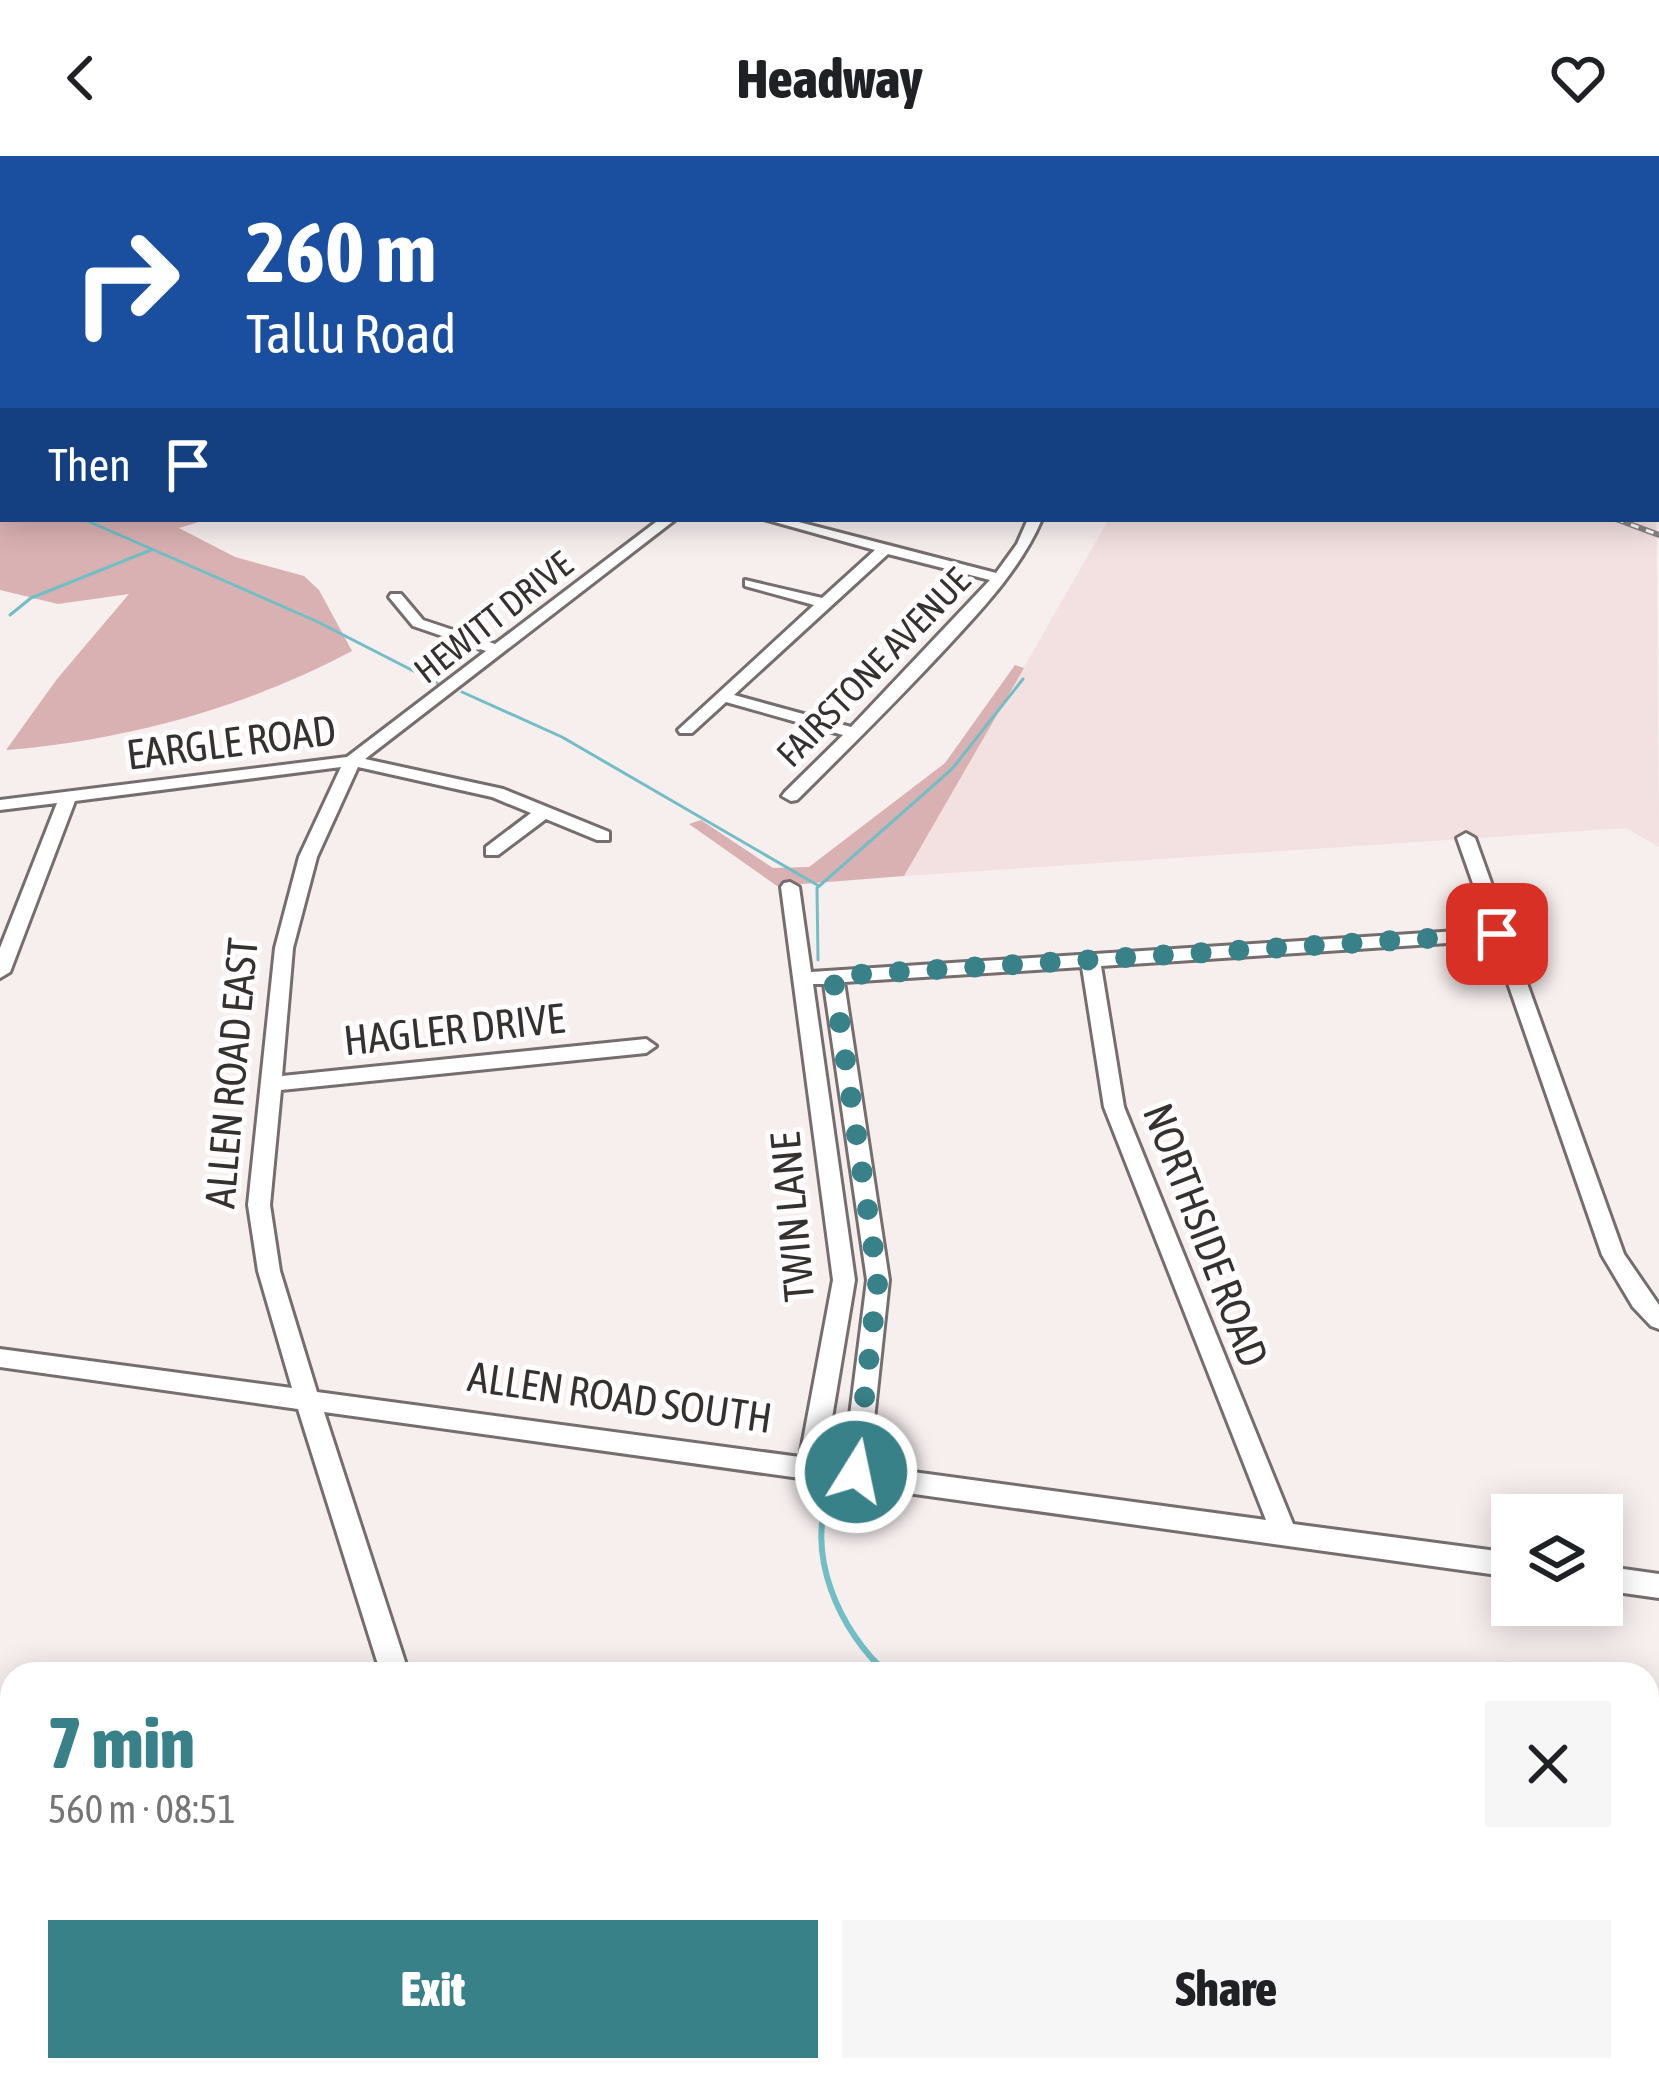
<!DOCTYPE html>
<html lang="en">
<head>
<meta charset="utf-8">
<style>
  body { margin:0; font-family:"Asap Condensed",sans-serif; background:#f6f6f6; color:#202124; height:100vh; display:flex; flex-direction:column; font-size:45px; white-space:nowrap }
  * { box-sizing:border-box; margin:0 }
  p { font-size:39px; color:#757577 }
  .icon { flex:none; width:66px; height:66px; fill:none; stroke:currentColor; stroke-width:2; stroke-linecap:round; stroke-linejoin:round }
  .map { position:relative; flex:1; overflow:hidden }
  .panel { position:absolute; left:0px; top:1506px; width:1659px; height:420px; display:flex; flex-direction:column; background:#fff; border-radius:36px 36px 0 0; box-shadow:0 6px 30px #0003 }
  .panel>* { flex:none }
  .top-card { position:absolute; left:0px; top:0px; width:1659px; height:366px; box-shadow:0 6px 30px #0003; background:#1a4fa0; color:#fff; overflow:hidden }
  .controls { position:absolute; left:1491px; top:1338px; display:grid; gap:24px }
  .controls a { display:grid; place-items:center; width:132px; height:132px; border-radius:0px; background:#fff; box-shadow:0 6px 30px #0003; font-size:60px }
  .pin { position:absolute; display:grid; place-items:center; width:102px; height:102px; color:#fff; margin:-51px; border-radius:24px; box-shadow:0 6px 18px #0006 }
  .me { position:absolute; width:132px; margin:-66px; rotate:10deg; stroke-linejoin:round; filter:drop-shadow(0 0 9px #0008) }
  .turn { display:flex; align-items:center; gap:42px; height:252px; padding:0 48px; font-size:54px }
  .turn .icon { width:156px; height:156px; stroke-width:2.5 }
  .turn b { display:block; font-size:84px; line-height:102px }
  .then { display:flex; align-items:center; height:114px; padding:0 48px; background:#0003; gap:24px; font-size:45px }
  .round { display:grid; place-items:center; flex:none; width:126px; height:126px; border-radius:0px; background:#f6f6f6 }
  .summary { display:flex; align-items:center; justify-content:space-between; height:204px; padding:0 48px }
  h1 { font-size:72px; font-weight:800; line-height:90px; color:#398189 }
  .cta { display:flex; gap:24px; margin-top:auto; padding:24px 48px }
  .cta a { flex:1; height:138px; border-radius:0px; background:#398189; color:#fff; font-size:48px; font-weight:800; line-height:138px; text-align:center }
  .cta a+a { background:#f6f6f6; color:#202124 }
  header { display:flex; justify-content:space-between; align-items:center; height:156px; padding:0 48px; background:#fff; font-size:54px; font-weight:800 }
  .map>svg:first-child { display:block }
</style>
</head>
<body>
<header><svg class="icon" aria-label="back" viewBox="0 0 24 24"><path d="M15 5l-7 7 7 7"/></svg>Headway<svg class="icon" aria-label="heart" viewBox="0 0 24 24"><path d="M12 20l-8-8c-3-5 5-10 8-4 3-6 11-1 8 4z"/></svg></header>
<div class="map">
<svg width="1659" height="1926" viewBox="0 0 1659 1926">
  <rect width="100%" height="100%" fill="#f7eeee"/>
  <!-- built -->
  <polygon fill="#f3e0e0" points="1656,316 1659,691 1626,672 904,720 1109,363 1656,363"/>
  <!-- green -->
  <g fill="#dab1b2">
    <path d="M0,318L3,363H208L179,372L235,401L304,420L319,434L352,495C245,552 126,584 6,594L57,523L129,438L58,448L0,434Z"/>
    <polygon points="1015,509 1024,512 904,720 777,730 689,668 701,664 773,712 809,711 945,607"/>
  </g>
  <!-- water -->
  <polygon fill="#72bec7" points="1647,1877 1659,1883 1659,1926 1429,1926 1414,1914 1647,1914"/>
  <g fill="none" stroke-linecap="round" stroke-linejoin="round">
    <!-- stream-far1 -->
    <g stroke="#72bec7" stroke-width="3">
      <polyline points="650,3 656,0"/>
      <polyline points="83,363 316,465 437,527"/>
      <polyline points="10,459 31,442 151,394"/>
      <polyline points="462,536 562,581 819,730"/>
      <polyline points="818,804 817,732 952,613 1023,523"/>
    </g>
    <!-- stream -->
    <path stroke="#72bec7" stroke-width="6" d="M831,1334C803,1395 840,1477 888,1518"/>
    <!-- minor casing -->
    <g stroke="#766e6e" stroke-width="6">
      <g id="minor">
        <polygon points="497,0 507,0 507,2 498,3"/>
        <polygon points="582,0 592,0 593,3 583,3"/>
        <polygon points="1471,0 1508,0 1513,3 1466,3"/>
        <polygon points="3,20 3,26 0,27 0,21"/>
        <rect x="1656" y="52" width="3" height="6"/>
        <polygon points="3,204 3,212 0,213 0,205"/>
        <path d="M660,363H676L365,603L503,633L609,676V684H597L546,663L498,699H486V691L531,657L492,641L358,611L317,701L293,792L282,920L646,883L656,890L646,897L281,934L270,1049L280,1115L317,1236L800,1301L833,1124L781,731L784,727L790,726L799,731L811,816L1489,773L1457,682L1466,677L1475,682L1624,1098L1659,1149V1173L1651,1170L1633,1151L1602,1099L1493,784L1101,810L1124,951L1293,1368L1512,1397V1421L324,1256L409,1518H381L298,1253L0,1211V1193L292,1232L258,1115L248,1049L275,792L299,701L341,611L75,645L10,816L0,822V792L57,647L0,654V644L347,601L486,495L413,470L389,441L391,438H401L423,464L495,488ZM1082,811L1104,951L1266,1364L869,1310L889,1124L844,826ZM813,828H824L867,1124L844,1307L825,1304L855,1124Z"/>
        <path d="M764,363H787L996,417L1017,388L1028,363H1042C1021,412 984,451 948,490C899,543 848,593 797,644L791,645L782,640L785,636L843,579L726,546L692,577H680L678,574L814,449L745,430V424L822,442L875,394ZM888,398L990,424L851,571L734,539Z"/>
        <polygon points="1602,1410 1659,1418 1659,1442 1602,1434"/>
        <polygon points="506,1914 538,1914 542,1926 510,1926"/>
      </g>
    </g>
    <!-- major casing -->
    <g stroke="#766e6e" stroke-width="6">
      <g id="major">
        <polygon points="1087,0 1110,0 1113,3 1091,3"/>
        <polygon points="1125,0 1147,0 1150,3 1129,3"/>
        <polygon points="0,48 3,49 3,64 0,63"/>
        <rect x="0" y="153" width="3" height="8"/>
        <rect x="1656" y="196" width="3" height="10"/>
        <polygon points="3,269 3,279 0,280 0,270"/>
        <polygon points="1656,287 1659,288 1659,299 1656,298"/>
      </g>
    </g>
    <!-- minor -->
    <use href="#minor" fill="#fff" fill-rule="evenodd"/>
    <!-- major -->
    <use href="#major" fill="#fff" fill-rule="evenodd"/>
    <!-- rail casing -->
    <g stroke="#888282" stroke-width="6">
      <polyline id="rail" points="1616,363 1659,379"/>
    </g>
    <!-- rail -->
    <use href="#rail" stroke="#fffdfd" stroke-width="3" stroke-dasharray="8" stroke-linecap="butt"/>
  </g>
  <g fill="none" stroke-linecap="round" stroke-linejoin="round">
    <!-- route -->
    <polyline stroke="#398189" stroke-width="21" stroke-dasharray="0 37.8" points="856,1316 878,1124 833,820 1497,778"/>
  </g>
  <g text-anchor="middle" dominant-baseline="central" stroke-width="10" stroke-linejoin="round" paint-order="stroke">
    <!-- far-street labels -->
    <g font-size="36" fill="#353131" stroke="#fffdfd">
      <text transform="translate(493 461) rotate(-38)">HEWITT DRIVE</text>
      <text transform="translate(873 511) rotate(-46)">FAIRSTONE AVENUE</text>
    </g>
    <!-- street labels -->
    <g font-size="42" fill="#353131" stroke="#fffdfd">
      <text transform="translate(231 586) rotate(-7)">EARGLE ROAD</text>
      <text transform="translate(454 873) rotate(-6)">HAGLER DRIVE</text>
      <text transform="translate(231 917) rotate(-85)">ALLEN ROAD EAST</text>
      <text transform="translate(792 1061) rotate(-95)">TWIN LANE</text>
      <text transform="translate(1206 1079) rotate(69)">NORTHSIDE ROAD</text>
      <text transform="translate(620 1241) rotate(8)">ALLEN ROAD SOUTH</text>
    </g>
  </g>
</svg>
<div class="controls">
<a><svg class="icon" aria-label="layers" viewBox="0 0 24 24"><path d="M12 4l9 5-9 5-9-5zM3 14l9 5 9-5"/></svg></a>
</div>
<div class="pin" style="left:1497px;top:778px;background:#d93025"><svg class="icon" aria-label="arrive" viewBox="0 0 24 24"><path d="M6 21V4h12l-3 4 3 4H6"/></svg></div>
<svg class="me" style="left:856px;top:1316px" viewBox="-20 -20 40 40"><circle r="17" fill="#398189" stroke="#fff" stroke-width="3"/><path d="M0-11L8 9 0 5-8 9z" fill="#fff"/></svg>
<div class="top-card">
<div class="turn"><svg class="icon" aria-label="right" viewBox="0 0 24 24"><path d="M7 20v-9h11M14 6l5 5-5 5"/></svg><div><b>260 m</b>Tallu Road</div></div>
<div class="then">Then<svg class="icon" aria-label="arrive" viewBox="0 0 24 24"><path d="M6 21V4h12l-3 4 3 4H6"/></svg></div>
</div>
<section class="panel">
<div class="summary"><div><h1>7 min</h1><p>560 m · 08:51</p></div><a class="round"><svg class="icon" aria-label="close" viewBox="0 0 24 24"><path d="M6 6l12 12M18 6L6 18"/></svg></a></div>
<div class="cta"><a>Exit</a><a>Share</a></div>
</section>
</div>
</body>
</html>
